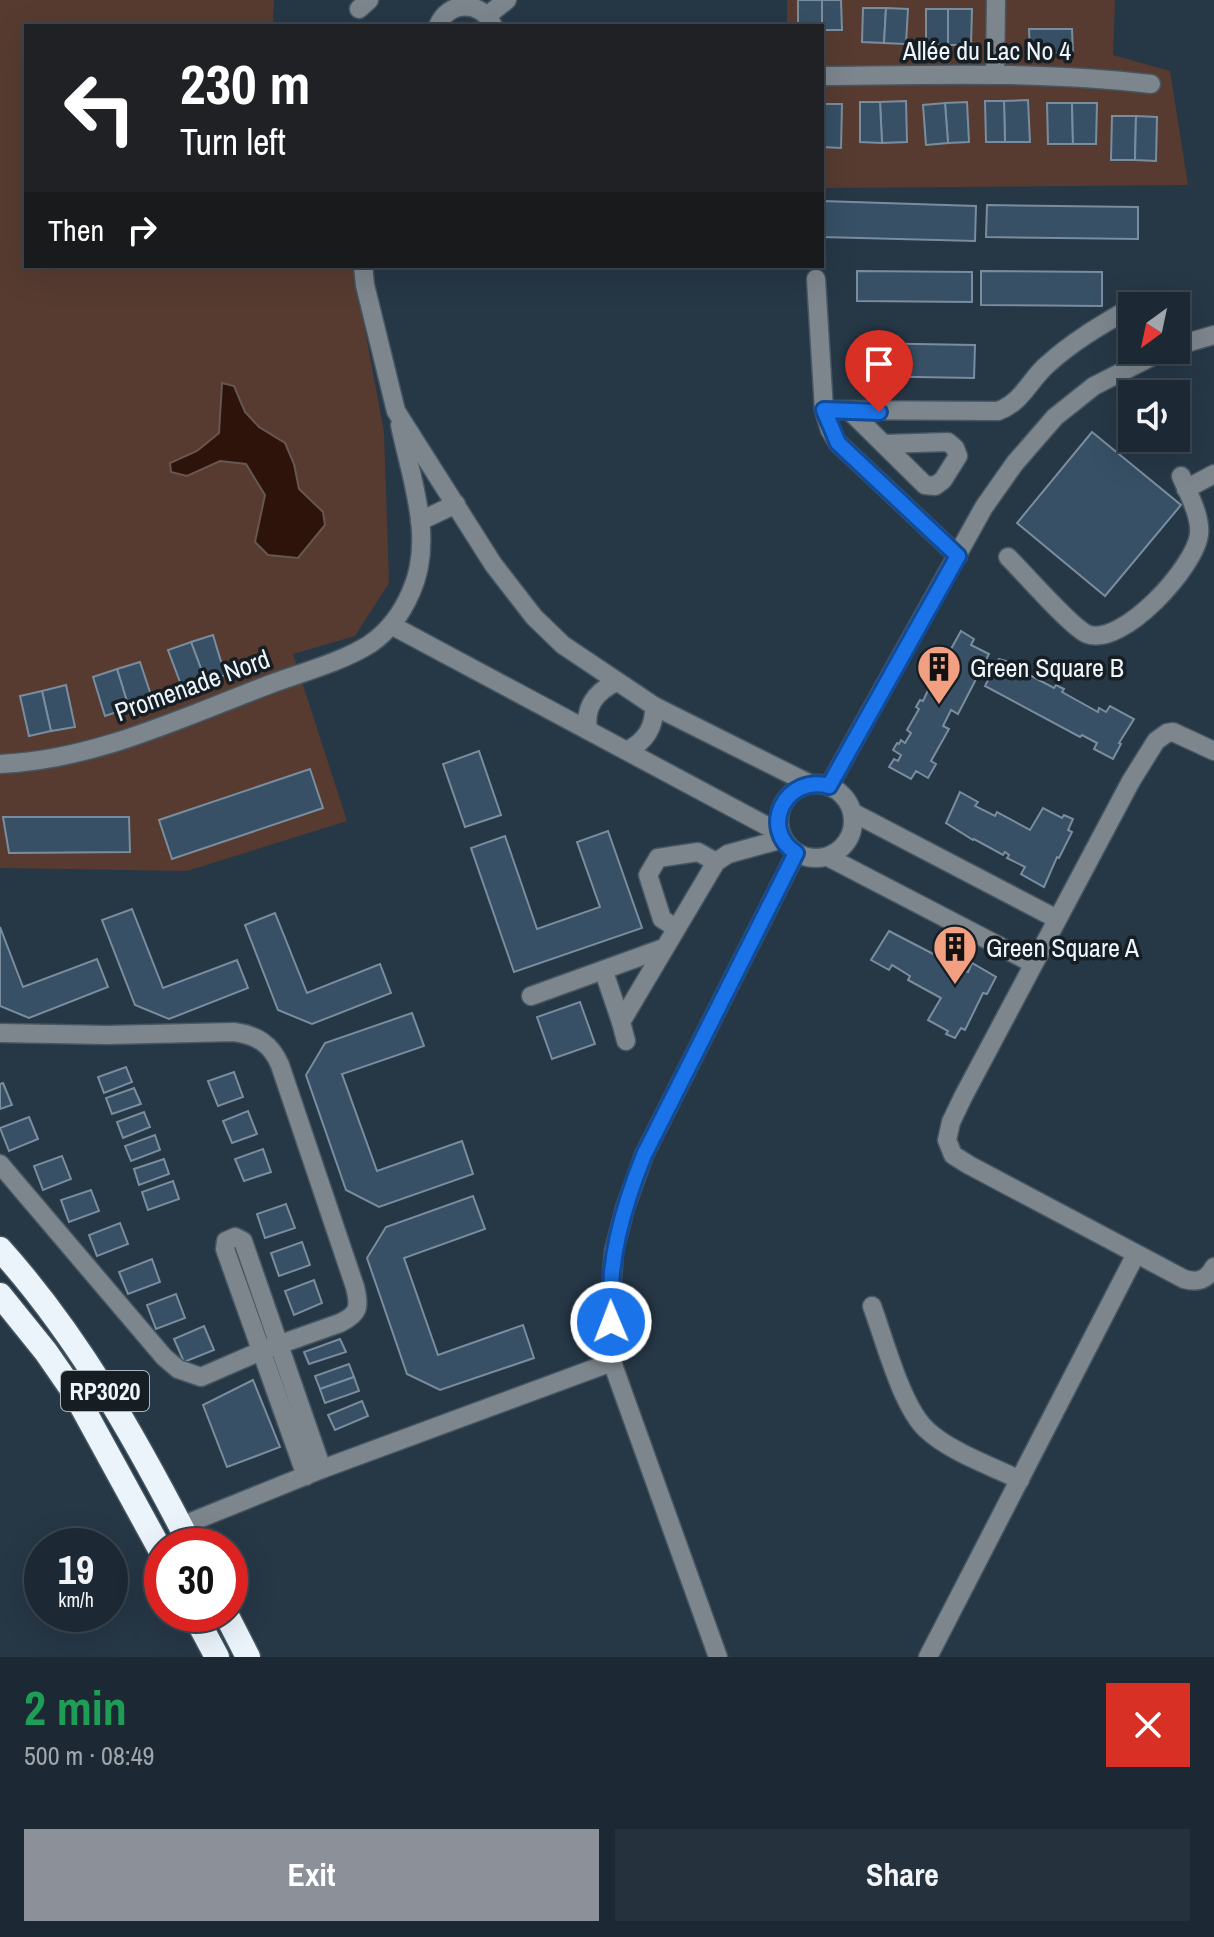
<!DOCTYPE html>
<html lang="en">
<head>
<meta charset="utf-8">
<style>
  body { margin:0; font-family:"Archivo Narrow",sans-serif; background:#25313c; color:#f1f3f6; height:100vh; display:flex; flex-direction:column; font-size:30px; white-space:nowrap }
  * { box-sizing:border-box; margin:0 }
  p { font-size:26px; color:#a0a6ac }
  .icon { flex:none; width:44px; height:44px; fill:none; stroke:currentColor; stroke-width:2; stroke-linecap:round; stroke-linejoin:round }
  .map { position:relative; height:1657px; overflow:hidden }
  .sheet { display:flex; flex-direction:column; background:#1c2934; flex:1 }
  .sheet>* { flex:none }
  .banner { position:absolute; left:24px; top:24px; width:800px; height:244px; border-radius:0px; box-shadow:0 8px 32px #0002,0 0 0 2px #3a454f; background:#202124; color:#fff; overflow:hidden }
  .needle { width:52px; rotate:213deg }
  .fabs { position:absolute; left:1118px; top:292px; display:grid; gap:16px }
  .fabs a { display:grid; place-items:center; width:72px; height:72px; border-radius:0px; background:#1c2934; box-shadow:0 8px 32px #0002,0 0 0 2px #3a454f; font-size:40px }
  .speed { position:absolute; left:24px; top:1528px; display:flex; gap:16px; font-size:40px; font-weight:700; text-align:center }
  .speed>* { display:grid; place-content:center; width:104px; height:104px; border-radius:50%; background:#1c2934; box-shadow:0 8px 32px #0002,0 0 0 2px #3a454f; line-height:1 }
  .speed small { font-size:20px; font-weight:400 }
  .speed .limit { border:12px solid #d22; background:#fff; color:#111 }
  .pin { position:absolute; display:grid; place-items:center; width:68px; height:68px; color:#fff; margin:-82px -34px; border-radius:50% 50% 50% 0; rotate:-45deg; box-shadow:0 0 8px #0007 }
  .pin .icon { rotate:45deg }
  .me { position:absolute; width:88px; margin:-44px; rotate:359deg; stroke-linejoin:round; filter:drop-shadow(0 0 6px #0008) }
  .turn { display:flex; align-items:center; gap:28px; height:168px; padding:0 24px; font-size:36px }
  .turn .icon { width:104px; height:104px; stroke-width:2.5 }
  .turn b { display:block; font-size:56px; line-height:68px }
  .then { display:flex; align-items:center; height:76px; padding:0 24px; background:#0003; gap:16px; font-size:30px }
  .round { display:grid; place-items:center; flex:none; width:84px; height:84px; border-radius:0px; background:#25313c }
  .head { display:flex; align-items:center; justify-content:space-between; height:136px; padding:0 24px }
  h1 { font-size:48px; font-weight:800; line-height:60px; color:#1e9e55 }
  .primary-button { display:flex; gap:16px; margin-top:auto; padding:16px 24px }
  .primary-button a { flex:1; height:92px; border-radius:0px; background:#8c9099; color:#fff; font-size:32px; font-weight:800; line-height:92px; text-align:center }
  .primary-button a+a { background:#25313c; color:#f1f3f6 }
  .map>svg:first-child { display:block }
</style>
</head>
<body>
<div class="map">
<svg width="1214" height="1657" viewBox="0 0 1214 1657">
  <rect width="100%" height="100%" fill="#263746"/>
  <!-- green -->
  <g fill="#573b31">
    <polygon points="0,0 274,0 273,26 26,26 26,266 353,266 384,432 389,583 355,636 293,654 347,821 187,871 0,868"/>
    <polygon points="787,0 1115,0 1113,55 1170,71 1188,185 822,188 822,26 787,26"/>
  </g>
  <!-- water -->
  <polygon fill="#2d1309" stroke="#675752" stroke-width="2" points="222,383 234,386 245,412 259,427 285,443 294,464 299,489 323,512 325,525 298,558 268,555 255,542 265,495 246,464 220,461 187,476 171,472 170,463 197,451 219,433"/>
  <!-- building -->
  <g fill="#375065" stroke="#7a8d9e" stroke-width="2">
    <rect x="798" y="0" width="24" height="26"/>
    <polygon points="822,0 841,0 842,30 822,30"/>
    <polygon points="863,8 886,8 884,43 862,42"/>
    <polygon points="886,8 908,9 906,44 884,43"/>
    <rect x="926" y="9" width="22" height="36"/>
    <polygon points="948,9 972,9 971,45 948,45"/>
    <polygon points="1029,29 1072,29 1073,53 1030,53"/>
    <polygon points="1028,100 1030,142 1005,142 1004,101"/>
    <polygon points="906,101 907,142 882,143 880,102"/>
    <polygon points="985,101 1004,101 1005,142 986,142"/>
    <polygon points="860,102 880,102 882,143 860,142"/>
    <polygon points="967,102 969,142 948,143 945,103"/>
    <polygon points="945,103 948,143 926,145 923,105"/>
    <polygon points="1047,103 1072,103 1073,144 1048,144"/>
    <polygon points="1072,103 1097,103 1096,144 1073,144"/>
    <polygon points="822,104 842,104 841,148 822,147"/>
    <polygon points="1112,116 1136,116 1135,160 1111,160"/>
    <polygon points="1136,116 1157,117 1156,161 1135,160"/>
    <polygon points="822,201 976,206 975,241 822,237"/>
    <polygon points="987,205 1138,207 1138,239 986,237"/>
    <polygon points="857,271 972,272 972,302 857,301"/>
    <polygon points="981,271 1102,272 1102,306 981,305"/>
    <polygon points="857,343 975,345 974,378 857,376"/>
    <polygon points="1092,432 1181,505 1105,596 1017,523"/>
    <polygon points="961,631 974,639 971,645 989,654 958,714 951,710 943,726 949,729 931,761 936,764 928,778 916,771 911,779 889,767 894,759 898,761 901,755 893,750 897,743 899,744 901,740 905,743 911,733 907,730 919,709 916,707 920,700 923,701 937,671 940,673 943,668 939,666 942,659 949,663 951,660 946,658"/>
    <polygon points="213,635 225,675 206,682 191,642"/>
    <polygon points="191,642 206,682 183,690 168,650"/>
    <polygon points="999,659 1020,665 1018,669 1054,688 1056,685 1064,689 1062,692 1098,712 1099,708 1106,712 1110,706 1134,719 1119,743 1121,744 1113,759 1094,749 1097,743 1082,735 1080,737 985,686"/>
    <polygon points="140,662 153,701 129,708 117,669"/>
    <polygon points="117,669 129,708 105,716 93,677"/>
    <polygon points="66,685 75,727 51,731 42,691"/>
    <polygon points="42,691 51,731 29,736 20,696"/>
    <polygon points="479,751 501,815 465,827 443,764"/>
    <polygon points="310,769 323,808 172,859 159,820"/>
    <polygon points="960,792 978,802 975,806 995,816 997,812 1030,830 1043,808 1062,818 1064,815 1073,819 1068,830 1072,832 1059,858 1057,857 1044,887 1021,874 1025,867 1007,858 1009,855 1005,852 1003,855 974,839 973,840 946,823"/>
    <polygon points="3,817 129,817 130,852 9,853"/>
    <polygon points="608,831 642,928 514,972 471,848 505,836 537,929 600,907 577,842"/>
    <polygon points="132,909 163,988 237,960 248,988 169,1019 135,1005 102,920"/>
    <polygon points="275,913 307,993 380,964 391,993 312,1024 278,1010 245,925"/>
    <polygon points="0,927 23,987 97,959 108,987 29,1018 0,1006"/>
    <polygon points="889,931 968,972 972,963 996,977 987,994 983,993 965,1030 961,1028 955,1038 946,1034 948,1031 928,1020 941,998 908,980 910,976 892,965 889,970 871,960"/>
    <polygon points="580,1002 595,1044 552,1059 537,1017"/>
    <polygon points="412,1013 424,1046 342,1074 377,1171 462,1141 473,1174 379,1207 346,1190 306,1075 325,1043"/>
    <polygon points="126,1067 132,1082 104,1093 98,1077"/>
    <polygon points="234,1072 243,1097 218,1106 208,1081"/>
    <polygon points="3,1083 12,1105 0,1109 0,1084"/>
    <polygon points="134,1088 141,1104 112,1114 106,1098"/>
    <polygon points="248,1111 257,1134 232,1143 223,1121"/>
    <polygon points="144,1112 150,1127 123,1138 117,1122"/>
    <polygon points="29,1117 38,1139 9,1151 0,1128"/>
    <polygon points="155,1135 160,1150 131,1161 125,1146"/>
    <polygon points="263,1149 271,1172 244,1181 235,1159"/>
    <polygon points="62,1156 71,1179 43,1190 34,1166"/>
    <polygon points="164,1159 169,1174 139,1185 134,1169"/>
    <polygon points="173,1181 179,1199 148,1210 142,1192"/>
    <polygon points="91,1190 99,1211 69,1222 61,1200"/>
    <polygon points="473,1196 485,1229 404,1258 438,1355 523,1325 534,1358 440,1390 407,1374 367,1258 386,1227"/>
    <polygon points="286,1204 295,1228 265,1238 257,1214"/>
    <polygon points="120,1223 128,1244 97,1256 89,1235"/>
    <polygon points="302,1242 310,1265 279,1276 271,1253"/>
    <polygon points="152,1259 160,1282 128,1294 119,1272"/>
    <polygon points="314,1280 322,1303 294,1315 285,1291"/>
    <polygon points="176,1294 185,1318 156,1329 147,1305"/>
    <polygon points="204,1326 214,1350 184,1362 174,1339"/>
    <polygon points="340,1339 346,1352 309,1364 304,1352"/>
    <polygon points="349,1364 354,1377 320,1389 315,1376"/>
    <polygon points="354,1377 359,1391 325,1403 320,1389"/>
    <polygon points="253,1380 280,1447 227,1467 203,1405"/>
    <polygon points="362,1401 368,1416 335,1430 328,1415"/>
  </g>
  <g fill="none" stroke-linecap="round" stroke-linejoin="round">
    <!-- minor casing -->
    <g stroke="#465663" stroke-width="21">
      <g id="minor">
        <polyline points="359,9 369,0"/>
        <polyline points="488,15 507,0"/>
        <path d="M438,26C448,0 482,0 493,26"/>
        <polyline points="995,74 996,0"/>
        <path d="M822,76C932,75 1042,71 1151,84"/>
        <polyline points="363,266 365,285 396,411 493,564 534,617 563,645 654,706 810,784"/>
        <polyline points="816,279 824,410 830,430 838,443 958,556"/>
        <polyline points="1176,346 1214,335"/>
        <path d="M824,410L998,411C1023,402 1029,380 1048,364C1073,341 1103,324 1132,307"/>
        <polyline points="851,412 925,485 935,486 943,480 958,456 955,448 948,442 884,444"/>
        <polyline points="1186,489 1214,474"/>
        <polyline points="420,521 456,504"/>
        <path d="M1008,557C1023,572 1072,628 1087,634C1122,648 1196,566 1199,534C1201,516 1188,493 1181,476"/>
        <polyline points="391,625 780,833"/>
        <path d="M588,730C584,706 596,692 616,682"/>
        <path d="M628,750C646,741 655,726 654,706"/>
        <path d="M1214,751L1173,732L1167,733L1156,741L1131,781L963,1097L951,1122L947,1140L953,1155L969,1165L1184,1279C1198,1283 1207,1280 1214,1267"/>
        <path d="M0,764C94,760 181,718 268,685C300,673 342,662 370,644C389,631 402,613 411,592C435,539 411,479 400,425"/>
        <circle cx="816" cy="821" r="37"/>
        <polyline points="829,786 984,507 1015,463 1055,417 1094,386 1165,350"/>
        <polyline points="852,812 1057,919"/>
        <polyline points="828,857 1032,963"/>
        <polyline points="676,928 662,919 648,875 658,858 698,852 716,862"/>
        <polyline points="604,972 621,1022"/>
        <polyline points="531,996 664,948"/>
        <path d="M0,1033L107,1035L234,1032C257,1035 271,1044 280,1065L355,1287C360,1307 359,1314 340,1323L261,1351L201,1377L178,1369L164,1357L0,1164"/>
        <polyline points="626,1041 621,1022 716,862 728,854 783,839"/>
        <path d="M872,1306C884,1338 902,1408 927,1430C949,1451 991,1466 1020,1480"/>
        <polyline points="306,1476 225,1249 226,1241 235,1237 243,1241 322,1469"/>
        <polyline points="181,1526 322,1469 612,1362"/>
        <polyline points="718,1657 612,1362 610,1302 614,1251 625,1208 644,1155 796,853"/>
        <polyline points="928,1657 1136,1254"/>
      </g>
    </g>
    <!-- highway casing -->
    <g stroke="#465663" stroke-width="27">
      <g id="highway">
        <path d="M0,1249C79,1337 137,1441 191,1546"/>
        <polyline points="0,1295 46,1352 75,1394 162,1553"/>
        <polyline points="194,1614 217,1657"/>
        <polyline points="226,1614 248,1657"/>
      </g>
    </g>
    <!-- minor -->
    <use href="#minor" stroke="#7d868d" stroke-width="18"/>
    <!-- highway -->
    <use href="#highway" stroke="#ebf4fb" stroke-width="24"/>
  </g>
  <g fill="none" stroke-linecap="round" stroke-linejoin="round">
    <!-- route casing -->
    <g stroke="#114b97" stroke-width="20">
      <path id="route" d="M611,1322C607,1263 622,1210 644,1155L796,853C758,828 786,774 829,786L958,556L838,443L824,410L879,412"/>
    </g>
    <!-- route -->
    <use href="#route" stroke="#1a73e8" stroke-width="14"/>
  </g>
  <!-- icons -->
  <defs>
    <g id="building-pin" transform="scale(2.3)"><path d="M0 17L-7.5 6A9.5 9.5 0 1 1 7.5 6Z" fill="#f2a081" stroke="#161e24"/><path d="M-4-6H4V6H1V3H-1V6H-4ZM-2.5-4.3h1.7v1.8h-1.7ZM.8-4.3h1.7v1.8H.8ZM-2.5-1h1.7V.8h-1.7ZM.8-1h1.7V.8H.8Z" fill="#111"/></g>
  </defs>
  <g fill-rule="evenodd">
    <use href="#building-pin" x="939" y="667"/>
    <use href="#building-pin" x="955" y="947"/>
  </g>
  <g text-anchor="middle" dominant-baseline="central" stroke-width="7" stroke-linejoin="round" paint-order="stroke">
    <!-- shield labels -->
    <rect fill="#161e24" stroke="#acb5bc" stroke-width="2" x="61" y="1371" width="88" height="40" rx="6"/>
    <g font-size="24" font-weight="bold" fill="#edf6fd">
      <text x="105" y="1391">RP3020</text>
    </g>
    <!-- street labels -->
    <g font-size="26" fill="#edf6fd" stroke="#161e24">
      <text x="987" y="50">Allée du Lac No 4</text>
      <text transform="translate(192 685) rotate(-20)">Promenade Nord</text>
    </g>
    <!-- poi labels -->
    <g font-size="26" fill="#edf6fd" stroke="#161e24" text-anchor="start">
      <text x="970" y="667">Green Square B</text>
      <text x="986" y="947">Green Square A</text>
    </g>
  </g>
</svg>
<div class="fabs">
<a><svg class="needle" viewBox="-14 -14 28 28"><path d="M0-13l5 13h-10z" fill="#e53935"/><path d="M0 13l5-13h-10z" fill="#a0a6ac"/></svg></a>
<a><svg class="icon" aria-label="sound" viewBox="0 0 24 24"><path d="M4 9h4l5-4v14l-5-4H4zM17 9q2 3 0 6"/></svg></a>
</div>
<div class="speed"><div>19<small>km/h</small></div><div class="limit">30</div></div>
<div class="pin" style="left:879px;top:412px;background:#d93025"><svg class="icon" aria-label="arrive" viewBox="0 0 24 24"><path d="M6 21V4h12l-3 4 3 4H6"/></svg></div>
<svg class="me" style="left:611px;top:1322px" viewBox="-20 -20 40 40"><circle r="17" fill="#1a73e8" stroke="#fff" stroke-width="3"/><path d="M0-11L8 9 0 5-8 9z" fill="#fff"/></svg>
<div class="banner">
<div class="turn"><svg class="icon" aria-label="left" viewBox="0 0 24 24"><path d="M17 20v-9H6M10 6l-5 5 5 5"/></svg><div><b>230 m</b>Turn left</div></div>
<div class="then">Then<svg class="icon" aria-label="right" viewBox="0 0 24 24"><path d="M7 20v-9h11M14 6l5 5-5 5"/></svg></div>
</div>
</div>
<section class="sheet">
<div class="head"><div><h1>2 min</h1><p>500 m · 08:49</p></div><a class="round" style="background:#d93025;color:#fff"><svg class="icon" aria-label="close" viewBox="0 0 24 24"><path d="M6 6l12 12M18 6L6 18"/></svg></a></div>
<div class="primary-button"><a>Exit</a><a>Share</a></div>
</section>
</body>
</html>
